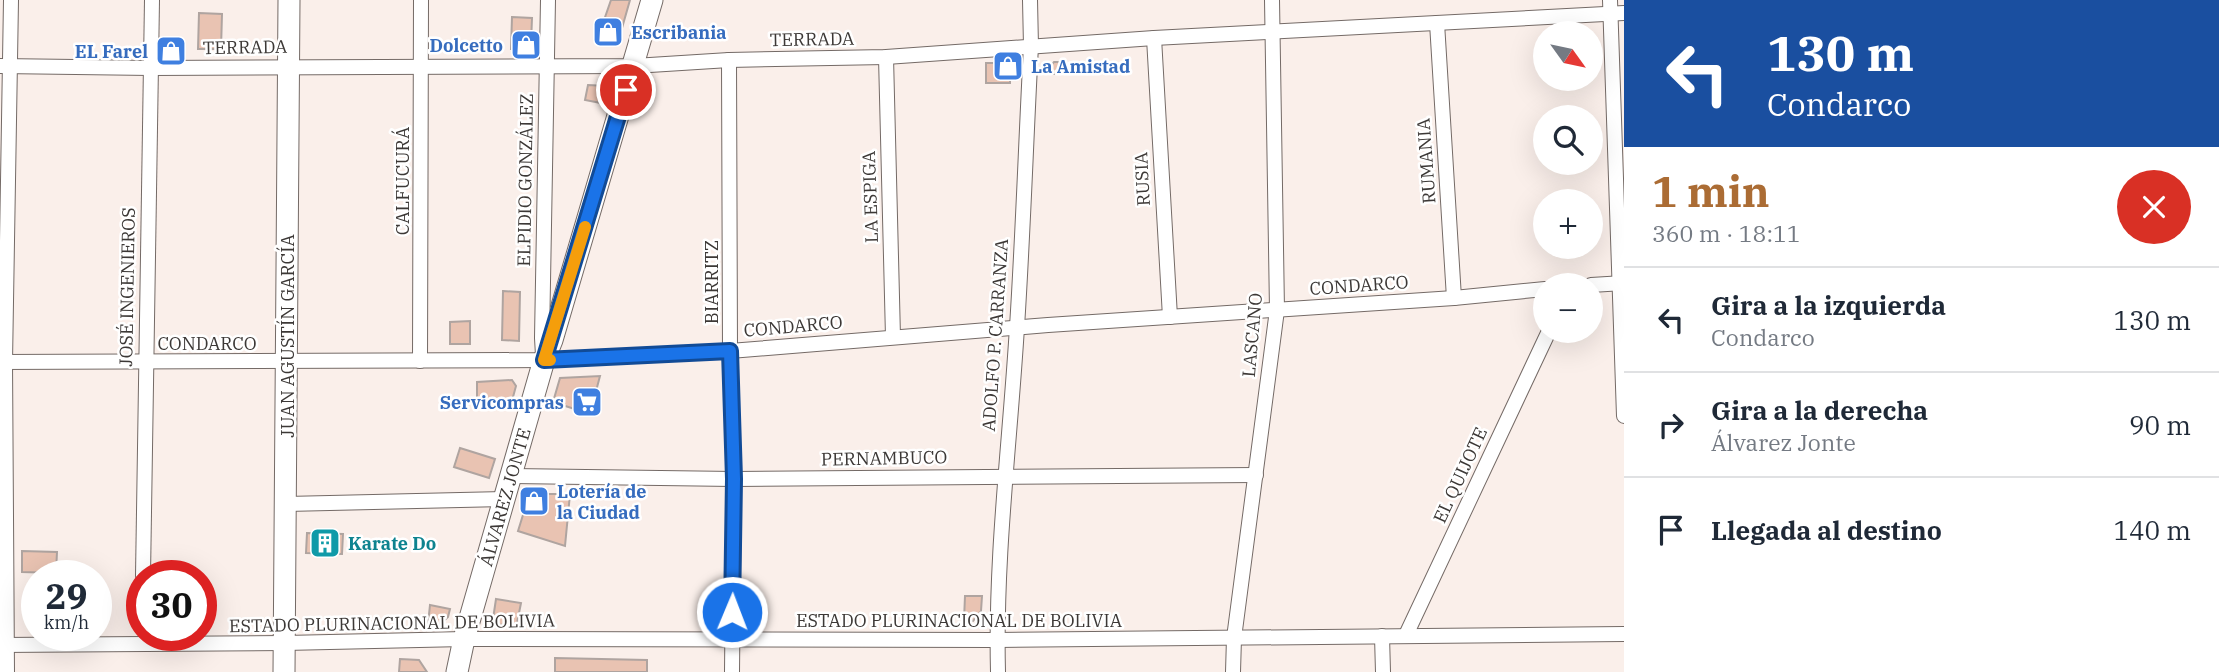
<!DOCTYPE html>
<html lang="es">
<head>
<meta charset="utf-8">
<style>
  body { margin:0; font-family:"IBM Plex Serif",serif; background:#f6f6f7; color:#1f2937; height:100vh; display:flex; flex-direction:column; font-size:26px; white-space:nowrap }
  * { box-sizing:border-box; margin:0 }
  p { font-size:23px; color:#747a83 }
  .icon { flex:none; width:38px; height:38px; fill:none; stroke:currentColor; stroke-width:2; stroke-linecap:round; stroke-linejoin:round }
  .map { position:relative; flex:1; overflow:hidden }
  .drawer { display:flex; flex-direction:column; background:#fff; width:595px }
  .drawer>* { flex:none }
  .hud { background:#1a4fa0; color:#fff; overflow:hidden }
  .needle { width:46px; rotate:123deg }
  .fabs { position:absolute; left:1533px; top:21px; display:grid; gap:14px }
  .fabs a { display:grid; place-items:center; width:70px; height:70px; border-radius:50%; background:#fff; box-shadow:0 7px 28px #0002; font-size:35px }
  .speed { position:absolute; left:21px; top:560px; display:flex; gap:14px; font-size:35px; font-weight:700; text-align:center }
  .speed>* { display:grid; place-content:center; width:91px; height:91px; border-radius:50%; background:#fff; box-shadow:0 7px 28px #0002; line-height:1 }
  .speed small { font-size:18px; font-weight:400 }
  .speed .limit { border:10px solid #d22; background:#fff; color:#111 }
  .pin { position:absolute; display:grid; place-items:center; width:60px; height:60px; color:#fff; margin:-30px; border:4px solid #fff; border-radius:50%; box-shadow:0 2px 7px #0007 }
  .me { position:absolute; width:77px; margin:-38px; rotate:1deg; stroke-linejoin:round; filter:drop-shadow(0 0 5px #0008) }
  .turn { display:flex; align-items:center; gap:24px; height:147px; padding:0 28px; font-size:32px }
  .turn .icon { width:91px; height:91px; stroke-width:2.5 }
  .turn b { display:block; font-size:49px; line-height:60px }
  .round { display:grid; place-items:center; flex:none; width:74px; height:74px; border-radius:37px; background:#f6f6f7 }
  .summary { display:flex; align-items:center; justify-content:space-between; height:119px; padding:0 28px }
  h1 { font-size:42px; font-weight:700; line-height:52px; color:#ab6c34 }
  ul { padding:0; list-style:none }
  li { display:flex; align-items:center; gap:21px; height:105px; padding:0 28px; border-top:2px solid #e0e1e3 }
  li div { flex:1 }
  li b { display:block; font-size:26px }
  li em { font-style:normal }
  main { display:flex; flex:1; min-height:0 }
  .map>svg:first-child { display:block }
</style>
</head>
<body>
<main>
<div class="map">
<svg width="1624" height="672" viewBox="0 0 1624 672">
  <rect width="100%" height="100%" fill="#faefea"/>
  <!-- building -->
  <g fill="#e9c3b2" stroke="#afa4a0" stroke-width="2">
    <polygon points="611,0 630,0 618,42 595,36 599,22 603,23"/>
    <polygon points="199,13 222,14 221,49 198,49"/>
    <polygon points="512,17 532,18 531,44 524,49 511,49"/>
    <polygon points="177,41 177,55 169,55 161,47 161,42"/>
    <polygon points="1054,62 1064,62 1064,74 1050,74 1050,67"/>
    <rect x="986" y="63" width="24" height="20"/>
    <polygon points="588,85 606,86 601,103 585,100"/>
    <polygon points="503,291 520,292 519,341 502,340"/>
    <polygon points="470,321 470,344 450,344 450,322"/>
    <polygon points="600,376 590,414 553,402 560,378"/>
    <polygon points="512,380 516,386 510,408 477,401 477,382"/>
    <polygon points="460,448 495,459 489,478 454,467"/>
    <polygon points="537,494 570,494 565,546 518,531 527,502"/>
    <polygon points="307,533 343,534 342,554 306,553"/>
    <polygon points="22,551 57,552 56,573 22,572"/>
    <polygon points="965,596 982,596 981,611 973,621 964,620"/>
    <polygon points="496,599 521,603 517,623 499,625 493,619"/>
    <polygon points="430,605 450,609 448,617 439,625 428,624"/>
    <polygon points="555,658 647,660 647,672 555,672"/>
    <polygon points="400,659 419,660 427,672 399,672"/>
  </g>
  <g fill="none" stroke-linecap="round" stroke-linejoin="round">
    <!-- street casing -->
    <g stroke="#746a66" stroke-width="16">
      <g id="street">
        <polyline points="1610,0 1624,416"/>
        <polyline points="1437,23 1454,298"/>
        <polyline points="1154,38 1170,317"/>
        <polyline points="886,57 893,337"/>
        <polyline points="729,60 730,351 734,479 732,672"/>
        <polyline points="0,66 151,68 634,66 729,60 886,57 1154,38 1624,13"/>
        <polyline points="1591,285 1624,283"/>
        <polyline points="543,355 542,338 548,0"/>
        <polyline points="420,361 421,0"/>
        <polyline points="0,362 544,360 730,351 1048,325 1454,298 1545,289"/>
        <polyline points="512,476 734,479 1256,475"/>
        <polyline points="286,504 504,499"/>
        <polyline points="143,576 152,0"/>
        <polyline points="1406,635 1549,331"/>
        <polyline points="1382,636 1383,672"/>
        <polyline points="0,645 285,643 464,639 997,640 1624,634"/>
        <polyline points="7,672 5,362 11,0"/>
        <path d="M998,672C995,557 1010,442 1017,327C1023,234 1026,140 1031,46L1030,0"/>
        <polyline points="1233,672 1234,638 1277,310 1272,0"/>
      </g>
    </g>
    <!-- secondary casing -->
    <g stroke="#746a66" stroke-width="23">
      <g id="secondary">
        <polyline points="284,672 289,0"/>
        <polyline points="457,672 464,639 544,360 552,340 652,0"/>
      </g>
    </g>
    <!-- street -->
    <use href="#street" stroke="#fff" stroke-width="14"/>
    <!-- secondary -->
    <use href="#secondary" stroke="#fff" stroke-width="21"/>
  </g>
  <g fill="none" stroke-linecap="round" stroke-linejoin="round">
    <!-- route casing -->
    <g stroke="#114b97" stroke-width="18">
      <polyline id="route" points="626,90 544,360 730,351 734,479 732,612"/>
    </g>
    <!-- route -->
    <use href="#route" stroke="#1a73e8" stroke-width="12"/>
    <!-- slow -->
    <polyline stroke="#f59e0b" stroke-width="12" points="550,360 544,360 585,227"/>
  </g>
  <!-- icons -->
  <defs>
    <g id="shop-square" transform="scale(1.575)"><rect x="-9" y="-9" width="18" height="18" rx="4" fill="#3f7fe0" stroke="#fff"/><path d="M-5-2.5h2.3a2.7 3.5 0 0 1 5.4 0H5L5.5 6h-11ZM-1.5-2.5h3a1.5 2.3 0 0 0-3 0Z" fill="#fff"/></g>
    <g id="supermarket-square" transform="scale(1.575)"><rect x="-9" y="-9" width="18" height="18" rx="4" fill="#3f7fe0" stroke="#fff"/><path d="M-6-5.5h2.5l.6 2H6L4.5 2H-2.5L-4.4-4H-6ZM-1.5 3.2a1.3 1.3 0 1 0 .1 0ZM3 3.2a1.3 1.3 0 1 0 .1 0Z" fill="#fff"/></g>
    <g id="building-square" transform="scale(1.575)"><rect x="-9" y="-9" width="18" height="18" rx="4" fill="#0f9aa8" stroke="#fff"/><path d="M-4-6H4V6H1V3H-1V6H-4ZM-2.5-4.3h1.7v1.8h-1.7ZM.8-4.3h1.7v1.8H.8ZM-2.5-1h1.7V.8h-1.7ZM.8-1h1.7V.8H.8Z" fill="#fff"/></g>
  </defs>
  <g fill-rule="evenodd">
    <use href="#shop-square" x="608" y="32"/>
    <use href="#shop-square" x="526" y="45"/>
    <use href="#shop-square" x="171" y="51"/>
    <use href="#shop-square" x="1008" y="66"/>
    <use href="#supermarket-square" x="587" y="402"/>
    <use href="#shop-square" x="534" y="501"/>
    <use href="#building-square" x="325" y="543"/>
  </g>
  <g text-anchor="middle" dominant-baseline="central" stroke-width="5" stroke-linejoin="round" paint-order="stroke">
    <!-- shop labels -->
    <g font-size="18" font-weight="bold" fill="#366cbe" stroke="#fff" text-anchor="start">
      <text x="631" y="32">Escribania</text>
      <text x="503" y="45" text-anchor="end">Dolcetto</text>
      <text x="148" y="51" text-anchor="end">EL Farel</text>
      <text x="1031" y="66">La Amistad</text>
      <text x="564" y="402" text-anchor="end">Servicompras</text>
      <text x="557" y="491">Lotería de<tspan x="557" dy="21">la Ciudad</tspan></text>
    </g>
    <!-- street labels -->
    <g font-size="18" fill="#3c3836" stroke="#fff">
      <text transform="translate(812 39) rotate(-1)">TERRADA</text>
      <text transform="translate(245 47) rotate(-1)">TERRADA</text>
      <text transform="translate(1426 161) rotate(-94)">RUMANIA</text>
      <text transform="translate(1142 179) rotate(-93)">RUSIA</text>
      <text transform="translate(525 180) rotate(-89)">ELPIDIO GONZÁLEZ</text>
      <text transform="translate(402 181) rotate(-90)">CALFUCURÁ</text>
      <text transform="translate(870 197) rotate(-92)">LA ESPIGA</text>
      <text transform="translate(711 282) rotate(-90)">BIARRITZ</text>
      <text transform="translate(1359 285) rotate(-4)">CONDARCO</text>
      <text transform="translate(127 287) rotate(-89)">JOSÉ INGENIEROS</text>
      <text transform="translate(793 326) rotate(-5)">CONDARCO</text>
      <text transform="translate(995 335) rotate(-86)">ADOLFO P. CARRANZA</text>
      <text transform="translate(1252 335) rotate(-85)">LASCANO</text>
      <text transform="translate(287 336) rotate(-90)">JUAN AGUSTÍN GARCÍA</text>
      <text x="207" y="343">CONDARCO</text>
      <text transform="translate(884 458) rotate(-1)">PERNAMBUCO</text>
      <text transform="translate(1460 475) rotate(-65)">EL QUIJOTE</text>
      <text transform="translate(505 497) rotate(-74)">ÁLVAREZ JONTE</text>
      <text x="959" y="620">ESTADO PLURINACIONAL DE BOLIVIA</text>
      <text transform="translate(392 623) rotate(-1)">ESTADO PLURINACIONAL DE BOLIVIA</text>
    </g>
    <!-- culture labels -->
    <g font-size="18" font-weight="bold" fill="#0d838f" stroke="#fff" text-anchor="start">
      <text x="348" y="543">Karate Do</text>
    </g>
  </g>
</svg>
<div class="fabs">
<a><svg class="needle" viewBox="-14 -14 28 28"><path d="M0-13l5 13h-10z" fill="#e53935"/><path d="M0 13l5-13h-10z" fill="#747a83"/></svg></a>
<a><svg class="icon" aria-label="search" viewBox="0 0 24 24"><circle cx="10" cy="10" r="6"/><path d="M15 15l6 6"/></svg></a>
<a>+</a>
<a>−</a>
</div>
<div class="speed"><div>29<small>km/h</small></div><div class="limit">30</div></div>
<div class="pin" style="left:626px;top:90px;background:#d93025"><svg class="icon" aria-label="arrive" viewBox="0 0 24 24"><path d="M6 21V4h12l-3 4 3 4H6"/></svg></div>
<svg class="me" style="left:732px;top:612px" viewBox="-20 -20 40 40"><circle r="17" fill="#1a73e8" stroke="#fff" stroke-width="3"/><path d="M0-11L8 9 0 5-8 9z" fill="#fff"/></svg>
</div>
<section class="drawer">
<div class="hud">
<div class="turn"><svg class="icon" aria-label="left" viewBox="0 0 24 24"><path d="M17 20v-9H6M10 6l-5 5 5 5"/></svg><div><b>130 m</b>Condarco</div></div>
</div>
<div class="summary"><div><h1>1 min</h1><p>360 m · 18:11</p></div><a class="round" style="background:#d93025;color:#fff"><svg class="icon" aria-label="close" viewBox="0 0 24 24"><path d="M6 6l12 12M18 6L6 18"/></svg></a></div>
<ul>
<li><svg class="icon" aria-label="left" viewBox="0 0 24 24"><path d="M17 20v-9H6M10 6l-5 5 5 5"/></svg><div><b>Gira a la izquierda</b><p>Condarco</p></div><em>130 m</em></li>
<li><svg class="icon" aria-label="right" viewBox="0 0 24 24"><path d="M7 20v-9h11M14 6l5 5-5 5"/></svg><div><b>Gira a la derecha</b><p>Álvarez Jonte</p></div><em>90 m</em></li>
<li><svg class="icon" aria-label="arrive" viewBox="0 0 24 24"><path d="M6 21V4h12l-3 4 3 4H6"/></svg><div><b>Llegada al destino</b></div><em>140 m</em></li>
</ul>
</section>
</main>
</body>
</html>
